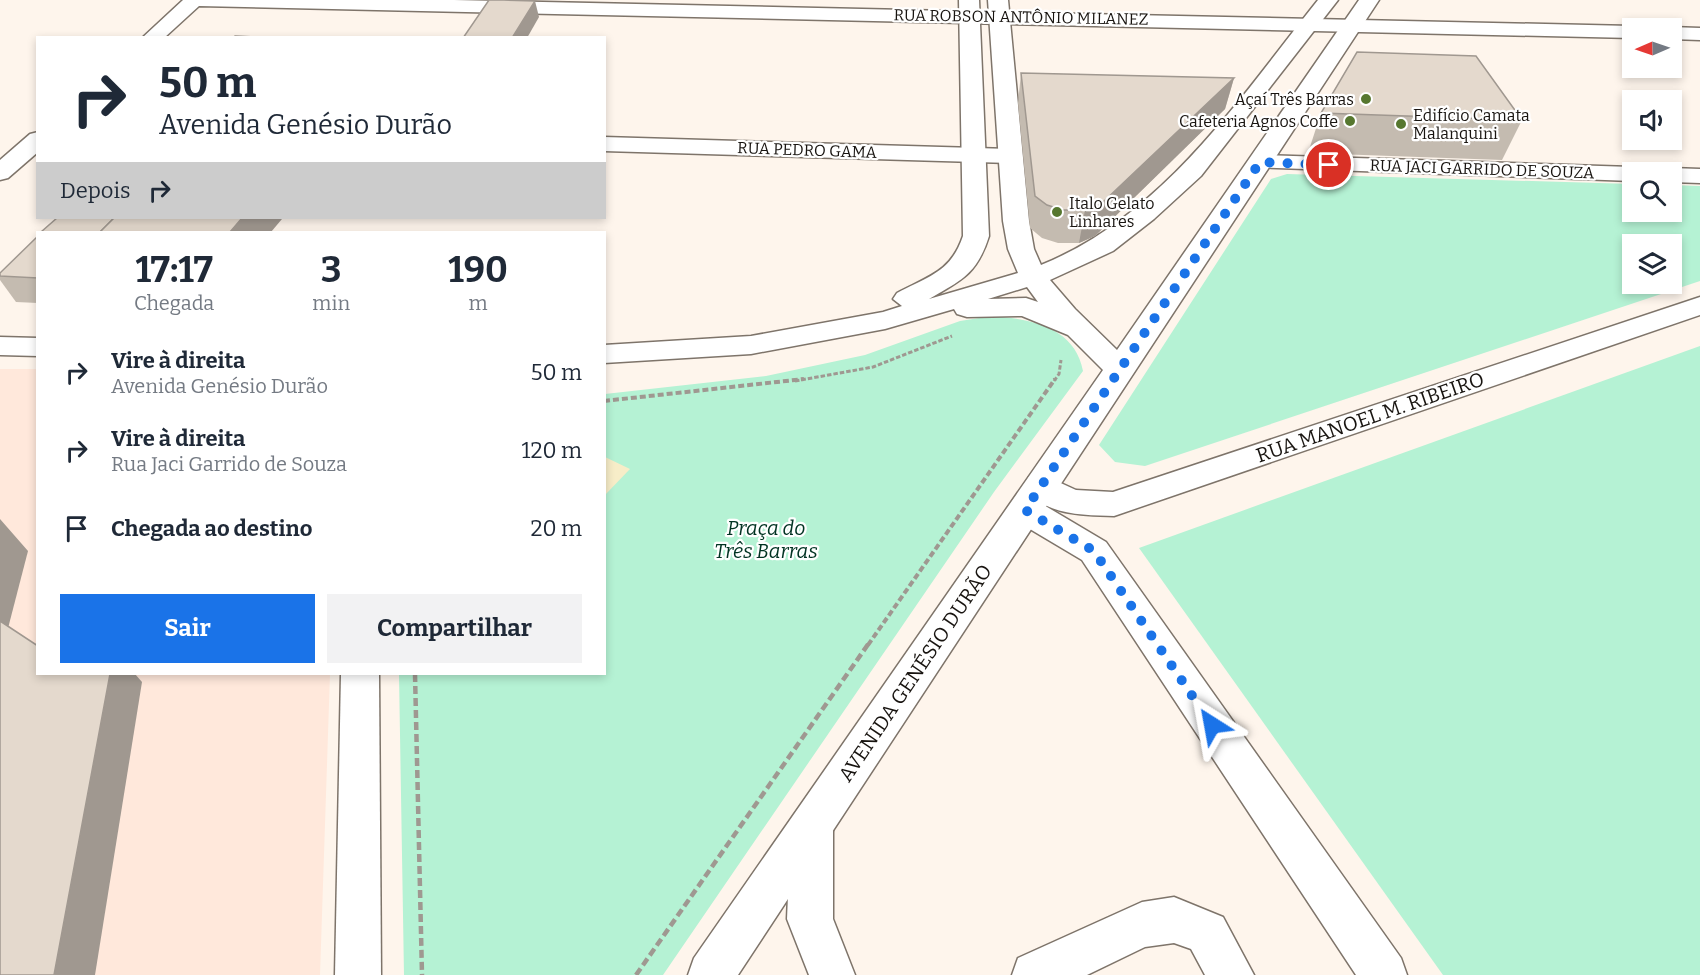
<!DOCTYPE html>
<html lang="pt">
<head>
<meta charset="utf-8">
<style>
  body { margin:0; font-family:Bitter,serif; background:#f2f2f3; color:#1f2937; height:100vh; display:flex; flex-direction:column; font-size:22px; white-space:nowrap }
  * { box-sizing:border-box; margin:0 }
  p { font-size:20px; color:#747a83 }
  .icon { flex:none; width:33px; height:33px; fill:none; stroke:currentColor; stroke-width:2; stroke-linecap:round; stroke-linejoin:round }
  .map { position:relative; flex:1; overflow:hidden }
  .details { position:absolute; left:36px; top:231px; width:570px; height:444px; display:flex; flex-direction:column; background:#fff; border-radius:0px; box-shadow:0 3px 9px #0003 }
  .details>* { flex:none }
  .guide { position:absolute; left:36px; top:36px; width:570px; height:183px; border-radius:0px; box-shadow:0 3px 9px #0003; background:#fff; color:#1f2937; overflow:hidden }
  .needle { width:39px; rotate:268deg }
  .controls { position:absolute; left:1622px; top:18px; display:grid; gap:12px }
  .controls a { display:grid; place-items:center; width:60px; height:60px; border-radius:0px; background:#fff; box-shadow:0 3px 9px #0003; font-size:30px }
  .pin { position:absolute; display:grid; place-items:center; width:51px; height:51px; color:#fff; margin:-26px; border:3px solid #fff; border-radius:50%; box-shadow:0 2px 6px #0007 }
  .me { position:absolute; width:66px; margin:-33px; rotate:326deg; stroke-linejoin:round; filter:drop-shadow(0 0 4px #0008) }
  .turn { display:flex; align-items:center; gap:21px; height:126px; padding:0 24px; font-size:27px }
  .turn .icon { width:78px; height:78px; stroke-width:2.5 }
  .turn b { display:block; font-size:42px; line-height:51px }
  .then { display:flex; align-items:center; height:57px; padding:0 24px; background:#0003; gap:12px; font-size:22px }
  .eta { display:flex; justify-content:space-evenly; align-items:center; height:102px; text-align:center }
  .eta b { font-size:36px; font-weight:700; line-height:42px }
  .button { display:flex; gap:12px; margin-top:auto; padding:12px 24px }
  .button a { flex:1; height:69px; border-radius:0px; background:#1a73e8; color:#fff; font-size:24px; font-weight:700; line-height:69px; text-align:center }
  .button a+a { background:#f2f2f3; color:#1f2937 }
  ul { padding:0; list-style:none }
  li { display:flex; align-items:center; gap:18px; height:78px; padding:0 24px }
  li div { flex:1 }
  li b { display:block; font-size:22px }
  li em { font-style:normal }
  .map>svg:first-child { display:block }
</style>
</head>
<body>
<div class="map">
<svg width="1700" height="975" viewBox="0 0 1700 975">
  <rect width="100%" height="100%" fill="#fef5ec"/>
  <!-- commercial -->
  <polygon fill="#ffe8db" points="0,369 37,369 38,674 330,674 320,975 0,975"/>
  <!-- green -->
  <g fill="#b5f2d4" fill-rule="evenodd">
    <path d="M1287,174L1632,184V212H1671V185L1700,186V281L1145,466L1115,462L1099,445L1271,179ZM1632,244H1671V284H1632Z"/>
    <path d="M992,316C1031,319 1075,327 1083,371L994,492L663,975H404L399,674H604L605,394L766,376L865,355L960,321Z"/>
    <polygon points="1700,346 1700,975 1443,975 1139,548"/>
  </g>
  <!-- sand -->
  <polygon fill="#f7edc8" points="605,457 630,469 605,495"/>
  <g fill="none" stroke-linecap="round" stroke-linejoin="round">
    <!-- minor casing -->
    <g stroke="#7e746a" stroke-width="3">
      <g id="minor">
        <polygon points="183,0 454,0 1632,26 1640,28 1632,28 1632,38 199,6 164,38 142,38"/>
        <polygon points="1671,27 1700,28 1700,40 1671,39 1671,28 1665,28"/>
        <polygon points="38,132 38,152 8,178 0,180 0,160 30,134"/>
        <polygon points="604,137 1010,149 1018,151 1022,156 1018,161 1010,163 604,151"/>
        <polygon points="1260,155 1632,167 1643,172 1632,172 1632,181 1252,167 1248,162 1252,157"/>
        <polygon points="1671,168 1700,169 1700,183 1671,182 1671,172 1661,172"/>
        <path d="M1700,297V315L1114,516C1084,515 1042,516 1025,486L1029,477L1041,474L1076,490L1113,492Z"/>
        <polygon points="0,337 38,338 38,356 0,355"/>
        <polygon points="1025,497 1037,501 1106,542 1401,958 1407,975 1356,975 1082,560 1013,519 1008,510 1013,501"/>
        <polygon points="812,805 827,811 833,825 833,919 855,975 809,975 787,919 791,825 797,811"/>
        <polygon points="1174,897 1223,917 1254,975 1205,975 1191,949 1174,943 1145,947 1087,975 1012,975 1018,958 1142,902"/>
      </g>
    </g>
    <!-- secondary casing -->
    <g stroke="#7e746a" stroke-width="3">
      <g id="secondary">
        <path d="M959,0H979L989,236C977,274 962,280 929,299L1018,273L1008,249L1003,221L988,0H1008L1029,221L1034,249L1041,265C1164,215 1238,100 1318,0H1338L1201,176L1154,219L1113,251L1050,280L1075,309L1117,350L1359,0H1379L738,975H688L694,958L1103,370L1068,335L1022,316L967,317L957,314L954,309L885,329L751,354L604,363V345L751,336L883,312L902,306L893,299L897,293C929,276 951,272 963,236ZM1027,287L1038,302L1026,298L988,299Z"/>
        <polygon points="341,674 379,674 381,975 335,975"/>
      </g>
    </g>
    <!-- path-far2 -->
    <g stroke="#9f9891" stroke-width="3" stroke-dasharray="4.5 2" stroke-linecap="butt">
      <polyline points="795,381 873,367 952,336"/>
      <polyline points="1054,381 1059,374 1061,360"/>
    </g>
    <!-- path-far1 -->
    <g stroke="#9f9891" stroke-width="4" stroke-dasharray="6 3" stroke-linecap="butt">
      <polyline points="604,401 804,379"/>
      <polyline points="868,645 1055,379"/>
    </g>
    <!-- path -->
    <g stroke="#9f9891" stroke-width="4.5" stroke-dasharray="8 4" stroke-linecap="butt">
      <polyline points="415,674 422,975"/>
      <polyline points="636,975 869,643"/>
    </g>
    <!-- minor -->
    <use href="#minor" fill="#fff" fill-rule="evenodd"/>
    <!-- secondary -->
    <use href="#secondary" fill="#fff" fill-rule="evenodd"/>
  </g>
  <!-- wall -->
  <g fill="#c4bbb0">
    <polygon points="1021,73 1234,78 1225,109 1095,236 1079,243 1058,243 1042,238 1030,228 1018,103"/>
    <polygon points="1321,113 1522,120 1502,160 1308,153"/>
    <polygon points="0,276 38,278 38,303 16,302 0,280"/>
  </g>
  <!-- shaded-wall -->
  <g fill="#a09890">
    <polygon points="535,1 539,17 527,38 512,38"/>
    <polygon points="1234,78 1225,109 1095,236 1079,243 1085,210"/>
    <polygon points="242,218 281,218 282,219 271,232 230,232"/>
    <polygon points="0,519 28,551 6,636 0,630"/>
    <polygon points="110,674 135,674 142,682 95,975 54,975"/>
  </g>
  <!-- building -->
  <g fill="#e4d9cd" stroke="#a09890" stroke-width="1.5">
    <polygon points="489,0 504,0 535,1 512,38 463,38"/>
    <polygon points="235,36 274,38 234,38"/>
    <polygon points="1357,52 1476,56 1522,120 1321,113"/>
    <polygon points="1021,73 1234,78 1101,204 1085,210 1063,210 1047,205 1035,196"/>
    <polygon points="57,218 114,218 100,232 41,232"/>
    <polygon points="114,218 242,218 230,232 100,232"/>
    <polygon points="38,236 38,278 0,276 0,273"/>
    <polygon points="0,621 38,646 38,674 110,674 54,975 0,975"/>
  </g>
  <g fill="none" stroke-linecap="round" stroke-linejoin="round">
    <!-- route -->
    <polyline stroke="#1a73e8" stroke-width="10" stroke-dasharray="0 18" points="1212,725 1094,551 1025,510 1260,162 1329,165"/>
  </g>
  <!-- markers -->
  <g fill="#56772f" stroke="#fff" stroke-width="2">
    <circle cx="1366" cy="99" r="6"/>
    <circle cx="1350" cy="121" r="6"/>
    <circle cx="1401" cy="124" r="6"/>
    <circle cx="1057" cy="212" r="6"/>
  </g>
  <g text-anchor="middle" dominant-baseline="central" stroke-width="4.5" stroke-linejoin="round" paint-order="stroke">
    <!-- far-street labels -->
    <g font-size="16" fill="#181410" stroke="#fff">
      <text transform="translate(1021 17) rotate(1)">RUA ROBSON ANTÔNIO MILANEZ</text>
      <text transform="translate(807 150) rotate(2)">RUA PEDRO GAMA</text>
      <text transform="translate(1482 169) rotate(2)">RUA JACI GARRIDO DE SOUZA</text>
    </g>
    <!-- far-poi labels -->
    <g font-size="16" fill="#181410" stroke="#fff" text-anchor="end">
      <text x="1354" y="99">Açaí Três Barras</text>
      <text x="1413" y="115" text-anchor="start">Edifício Camata<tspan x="1413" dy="18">Malanquini</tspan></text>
      <text x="1338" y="121">Cafeteria Agnos Coffe</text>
      <text x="1069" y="203" text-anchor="start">Italo Gelato<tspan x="1069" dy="18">Linhares</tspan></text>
    </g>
    <!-- street labels -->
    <g font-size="20" fill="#181410" stroke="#fff">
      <text transform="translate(1370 417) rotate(-19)">RUA MANOEL M. RIBEIRO</text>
      <text transform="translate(915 673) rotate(-56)">AVENIDA GENÉSIO DURÃO</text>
    </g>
    <!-- park labels -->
    <g font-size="20" font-style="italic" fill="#013322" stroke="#fff">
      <text x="766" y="528">Praça do<tspan x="766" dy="23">Três Barras</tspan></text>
    </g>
  </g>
</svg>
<div class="controls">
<a><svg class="needle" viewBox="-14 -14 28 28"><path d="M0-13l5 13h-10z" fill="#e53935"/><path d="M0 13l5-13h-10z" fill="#747a83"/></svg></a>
<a><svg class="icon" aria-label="sound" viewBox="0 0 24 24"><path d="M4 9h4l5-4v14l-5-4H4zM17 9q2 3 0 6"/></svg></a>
<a><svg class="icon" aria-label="search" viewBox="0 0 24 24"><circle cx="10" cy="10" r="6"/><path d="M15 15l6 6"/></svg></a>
<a><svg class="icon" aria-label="layers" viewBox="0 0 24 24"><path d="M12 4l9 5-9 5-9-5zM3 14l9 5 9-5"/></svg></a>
</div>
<div class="pin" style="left:1329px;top:165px;background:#d93025"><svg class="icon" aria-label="arrive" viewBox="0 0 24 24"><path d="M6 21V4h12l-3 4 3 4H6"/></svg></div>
<svg class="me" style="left:1212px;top:725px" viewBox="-20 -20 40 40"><path d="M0-17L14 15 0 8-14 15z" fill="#1a73e8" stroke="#fff" stroke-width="4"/></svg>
<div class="guide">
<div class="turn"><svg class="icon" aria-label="right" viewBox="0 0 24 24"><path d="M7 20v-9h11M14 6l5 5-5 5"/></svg><div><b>50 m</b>Avenida Genésio Durão</div></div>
<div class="then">Depois<svg class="icon" aria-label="right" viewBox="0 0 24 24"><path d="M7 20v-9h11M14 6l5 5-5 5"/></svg></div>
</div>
<section class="details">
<div class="eta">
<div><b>17:17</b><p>Chegada</p></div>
<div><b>3</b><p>min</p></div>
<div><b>190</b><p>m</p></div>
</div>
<ul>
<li><svg class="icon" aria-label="right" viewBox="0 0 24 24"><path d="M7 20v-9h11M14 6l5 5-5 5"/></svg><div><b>Vire à direita</b><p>Avenida Genésio Durão</p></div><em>50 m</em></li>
<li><svg class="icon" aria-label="right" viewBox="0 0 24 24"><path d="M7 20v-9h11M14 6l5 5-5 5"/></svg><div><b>Vire à direita</b><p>Rua Jaci Garrido de Souza</p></div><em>120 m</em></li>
<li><svg class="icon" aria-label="arrive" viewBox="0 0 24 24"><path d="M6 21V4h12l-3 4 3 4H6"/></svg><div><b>Chegada ao destino</b></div><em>20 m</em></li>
</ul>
<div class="button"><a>Sair</a><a>Compartilhar</a></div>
</section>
</div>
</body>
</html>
